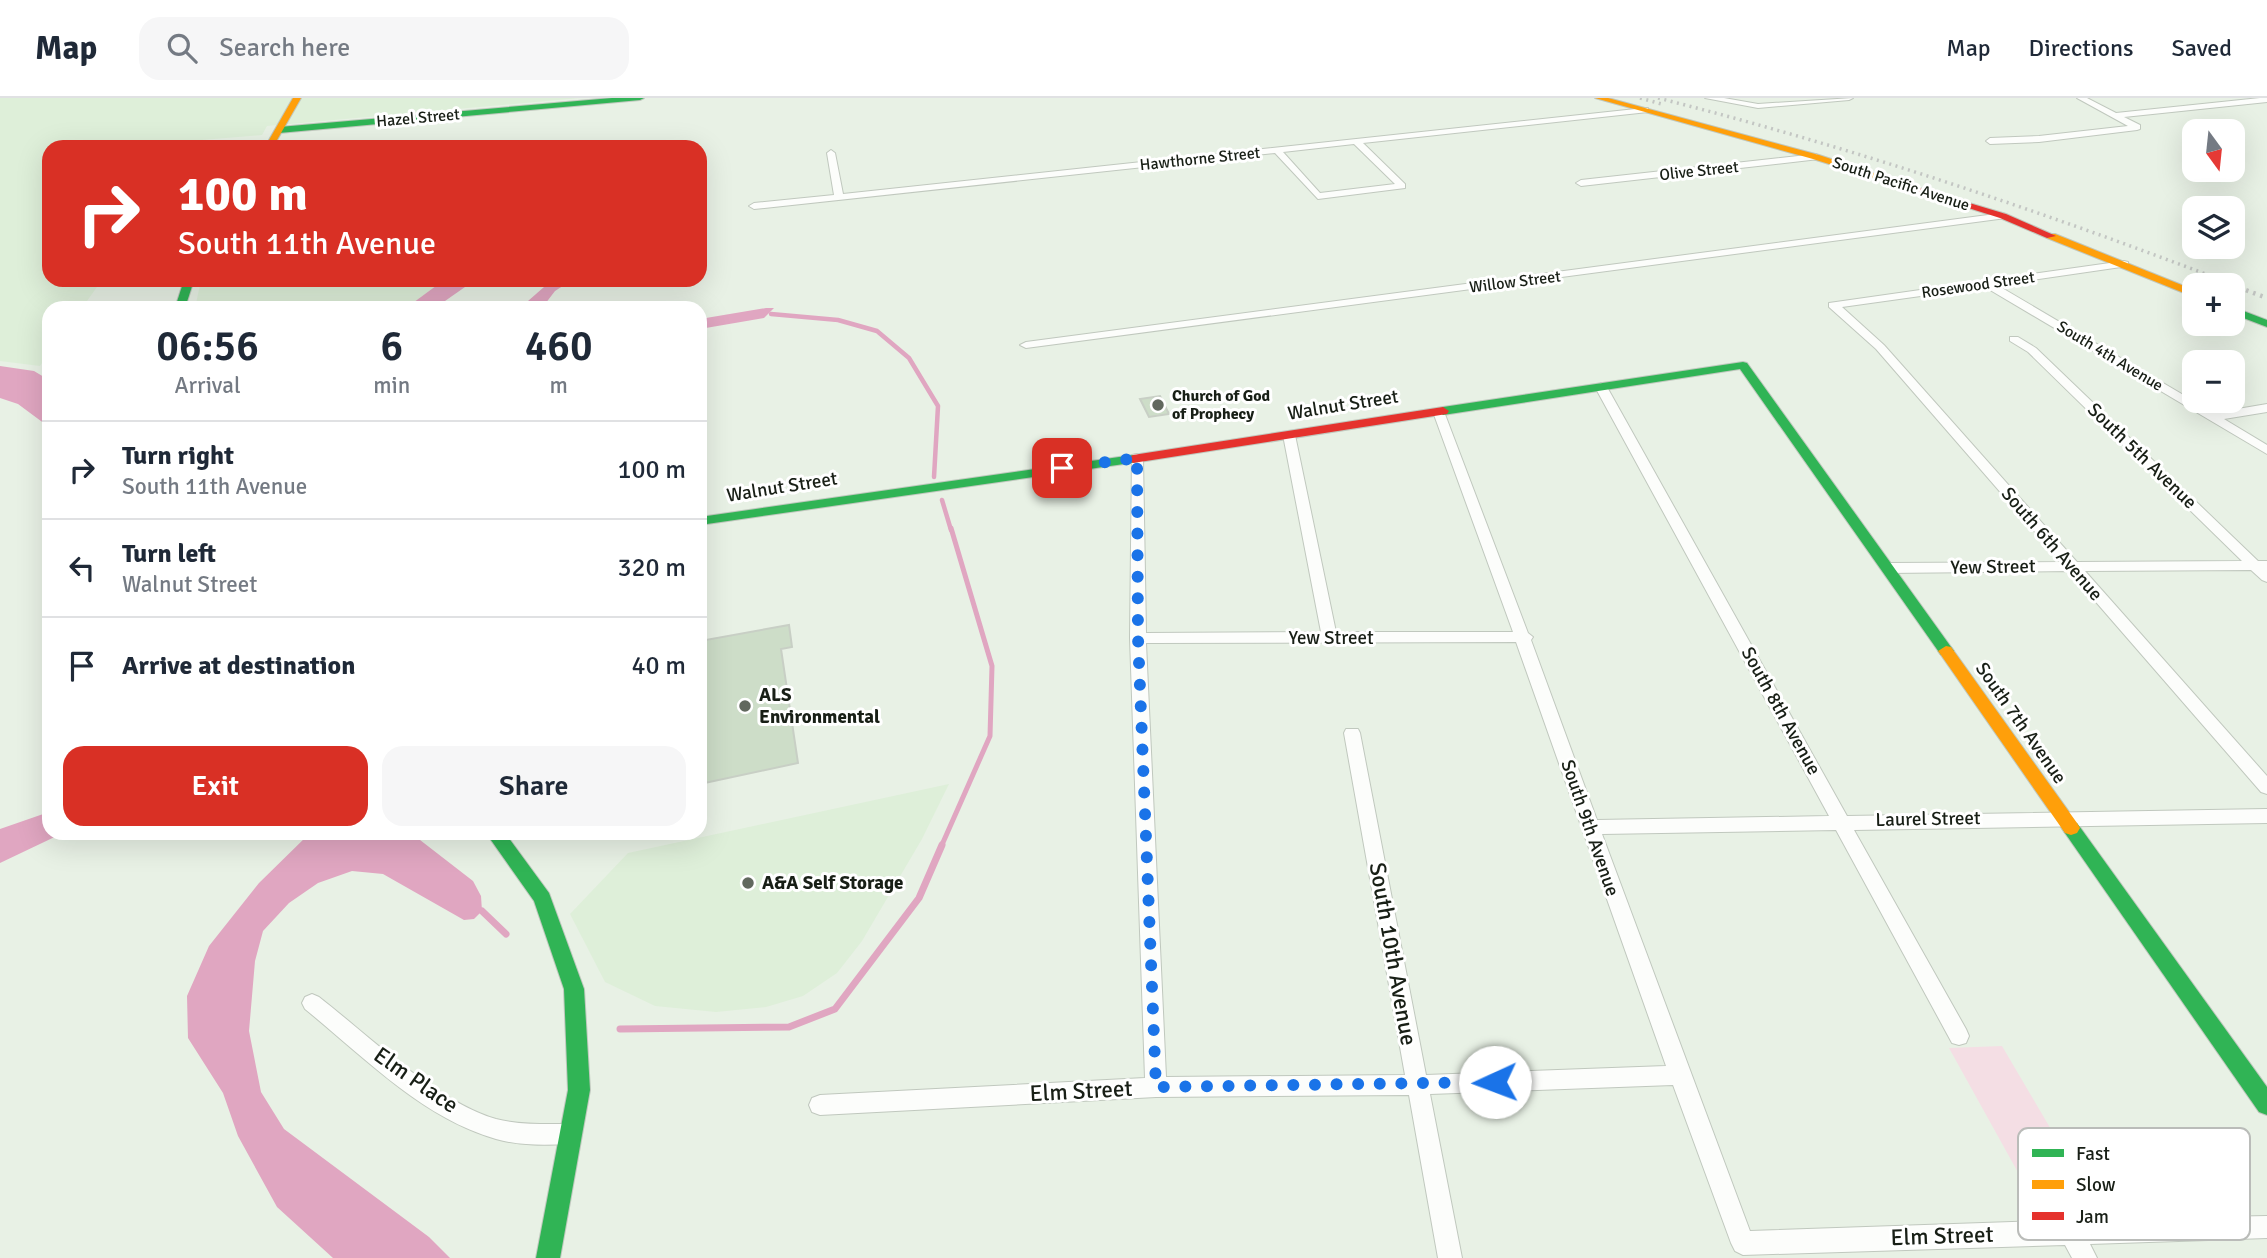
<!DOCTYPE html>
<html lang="en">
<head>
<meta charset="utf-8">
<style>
  body { margin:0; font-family:Signika,sans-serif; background:#f6f6f7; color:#1f2937; height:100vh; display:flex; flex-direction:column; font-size:26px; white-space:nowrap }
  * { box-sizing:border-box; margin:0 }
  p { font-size:23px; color:#747a83 }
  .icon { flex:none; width:38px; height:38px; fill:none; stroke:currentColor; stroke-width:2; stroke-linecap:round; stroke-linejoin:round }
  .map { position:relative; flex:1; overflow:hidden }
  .panel { position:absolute; left:42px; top:203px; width:665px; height:539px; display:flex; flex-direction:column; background:#fff; border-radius:21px; box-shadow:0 7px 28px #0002 }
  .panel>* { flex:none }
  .hud { position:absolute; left:42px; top:42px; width:665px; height:147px; border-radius:21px; box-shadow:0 7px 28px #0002; background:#d93025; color:#fff; overflow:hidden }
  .needle { width:46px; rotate:165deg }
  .fabs { position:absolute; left:2182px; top:21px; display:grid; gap:14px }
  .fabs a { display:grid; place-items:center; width:63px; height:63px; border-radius:14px; background:#fff; box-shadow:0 7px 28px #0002; font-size:35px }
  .pin { position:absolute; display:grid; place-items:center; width:60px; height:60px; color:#fff; margin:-30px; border-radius:14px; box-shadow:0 4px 10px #0006 }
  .me { position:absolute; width:77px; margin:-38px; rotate:268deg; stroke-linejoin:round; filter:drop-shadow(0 0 5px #0008) }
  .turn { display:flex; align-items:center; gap:24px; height:147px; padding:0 21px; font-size:32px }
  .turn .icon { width:91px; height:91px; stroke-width:2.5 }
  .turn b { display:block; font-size:49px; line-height:60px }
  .eta { display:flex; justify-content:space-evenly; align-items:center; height:119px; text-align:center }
  .eta b { font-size:42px; font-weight:600; line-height:49px }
  .primary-button { display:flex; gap:14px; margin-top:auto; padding:14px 21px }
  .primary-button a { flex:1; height:80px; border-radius:21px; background:#d93025; color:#fff; font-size:28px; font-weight:600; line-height:80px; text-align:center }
  .primary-button a+a { background:#f6f6f7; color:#1f2937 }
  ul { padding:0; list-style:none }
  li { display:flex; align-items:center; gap:21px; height:98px; padding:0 21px; border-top:2px solid #e0e1e3 }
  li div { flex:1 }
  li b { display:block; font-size:26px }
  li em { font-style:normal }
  header { display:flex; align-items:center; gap:42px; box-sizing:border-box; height:98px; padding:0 35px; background:#fff; border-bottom:2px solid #e0e1e3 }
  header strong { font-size:33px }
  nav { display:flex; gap:38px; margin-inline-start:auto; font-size:24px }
  .search { width:490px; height:63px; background:#f6f6f7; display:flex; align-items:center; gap:18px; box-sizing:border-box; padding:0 24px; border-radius:21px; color:#747a83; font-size:26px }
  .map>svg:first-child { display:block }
</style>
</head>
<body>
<header>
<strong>Map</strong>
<div class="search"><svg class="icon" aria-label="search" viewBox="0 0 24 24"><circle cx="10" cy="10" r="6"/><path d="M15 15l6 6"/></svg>Search here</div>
<nav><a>Map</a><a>Directions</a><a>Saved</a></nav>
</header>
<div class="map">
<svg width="2267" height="1160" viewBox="0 0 2267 1160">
  <rect width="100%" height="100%" fill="#e8f1e5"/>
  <!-- built -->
  <g fill="#deefd9">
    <polygon points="0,0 580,0 267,28 262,37 202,42 197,49 49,49 49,182 102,182 82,210 49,210 49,255 40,268 0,263"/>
    <polygon points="201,182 444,182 413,205 377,210 195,210"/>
    <polygon points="949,686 922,741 862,843 837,875 803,898 766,909 716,914 655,908 605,884 570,816 628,755"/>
  </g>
  <!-- green -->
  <polygon fill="#f4dee4" points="2002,948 2093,1103 2035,1105 1949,950"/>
  <!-- water -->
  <g fill="#e0a6c1">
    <polygon points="444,182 475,182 435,210 406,210"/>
    <polygon points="552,182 572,182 555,193 542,210 520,210"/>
    <polygon points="766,210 774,210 764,220 700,231 700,221"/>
    <polygon points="0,268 34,273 49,282 49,329 18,306 0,300"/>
    <polygon points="49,714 49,735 63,735 0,765 0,731"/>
    <polygon points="310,735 411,735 473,783 481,798 482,813 474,821 464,822 383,776 352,773 318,785 289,805 263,833 255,863 249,933 261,994 284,1031 429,1139 450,1160 333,1160 277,1109 238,1038 223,995 188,940 187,898 209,848 259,785"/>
  </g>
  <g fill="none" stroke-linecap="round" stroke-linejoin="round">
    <!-- stream-far2 -->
    <g stroke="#e0a6c1" stroke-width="4.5">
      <polyline points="771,216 838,222 877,233 909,260 938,308 934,379"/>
      <polyline points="942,402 951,432"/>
    </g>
    <!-- stream-far1 -->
    <polyline stroke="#e0a6c1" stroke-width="5" points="941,749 990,638 992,568 951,430"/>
    <!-- stream -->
    <g stroke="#e0a6c1" stroke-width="7">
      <polyline points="482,813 506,836"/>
      <polyline points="620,931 789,929 835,911 919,800 942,747"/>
    </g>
  </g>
  <!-- building -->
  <g fill="#cdddc8" stroke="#c8cfc5" stroke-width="2">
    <polygon points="1160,298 1169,316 1149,319 1140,301"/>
    <polygon points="789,527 792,549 781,551 798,665 700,686 700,543"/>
  </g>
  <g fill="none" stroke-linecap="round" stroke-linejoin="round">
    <!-- street casing -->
    <g stroke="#c0c8be" stroke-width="2">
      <g id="street">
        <polygon points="1705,0 1724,0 1758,6 1853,0 1849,2 1758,10"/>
        <polygon points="2077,0 2087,0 2116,15 2260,0 2267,0 2267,4 2124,19 2140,27 2140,31 2137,32 2039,44 1990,46 1986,43 1990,40 2039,38 2128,28"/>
        <path d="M1645,10H1648V14L1363,45L1405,86V90L1318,101L1275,55L754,111L749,108L754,105L834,97L827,55L831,52L835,55L843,96ZM1354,46L1395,86L1320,95L1283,54Z"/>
        <polygon points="1816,56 1820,59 1819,61 1581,88 1576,85 1581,82"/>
        <polygon points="2003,115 2008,118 2006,120 1026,250 1020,247 1026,244"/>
        <polygon points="2124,163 2128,164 2128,168 1997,187 2214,315 2267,306 2267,314 2224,321 2267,347 2267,356 1985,189 1842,209 1884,247 2077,464 2242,463 2028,254 2010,243 2010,239 2018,239 2036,250 2258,463 2267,463 2267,484 2262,482 2251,472 2085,473 2267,678 2267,696 2261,694 2069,473 1887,475 1880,470 1887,465 2061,464 1876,251 1829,209 1829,205"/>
        <path d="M1601,285L1607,289L1847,718L2267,711V725L1854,732L1966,931L1969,938L1966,945L1959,947L1952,945L1836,732L1602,736L1750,1133L2070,1122L2267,1118V1140L2090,1146L2097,1160H2072L2065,1147L1743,1157L1735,1153L1731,1145L1673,987L1430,996L1462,1160H1438L1409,997L1156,999L820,1017L812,1014L809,1007L812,1000L820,997L1145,980L1130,540L1132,357L1137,356L1143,360L1146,535L1321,534L1283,337L1289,333L1295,337L1336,534H1513L1433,314L1435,311H1443L1528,535L1533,539L1531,542L1597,722L1829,718L1595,289ZM1516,544L1666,968L1426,977L1360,635L1358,631H1346L1344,635L1405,977L1166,979L1146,545Z"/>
        <path d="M312,896L319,899C368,937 437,1004 496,1021C520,1027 546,1026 571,1026L579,1029L582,1036L579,1043L571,1046C546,1047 520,1048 496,1041C422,1020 363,958 305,911L302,905L305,899Z"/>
      </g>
    </g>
    <!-- fast casing -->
    <g stroke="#c0c8be" stroke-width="2">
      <g id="fast">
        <polygon points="612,0 644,0 640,2 279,35 275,32 279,29"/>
        <polygon points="184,182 194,182 185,210 175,210"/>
        <polygon points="2233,209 2267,222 2267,229 2233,216"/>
        <polygon points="1743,264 1747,265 1951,549 1954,553 1951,557 1941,557 1740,271 1443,317 1437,313 1443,309"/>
        <polygon points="1133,357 1139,361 1138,364 700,427 700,419"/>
        <polygon points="2071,723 2077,725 2267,989 2267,1017 2259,1014 2065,735 2062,730 2065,725"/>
        <polygon points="486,735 505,735 549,795 584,891 590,992 560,1160 536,1160 568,992 564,891 534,803"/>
      </g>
    </g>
    <!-- slow casing -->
    <g stroke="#c0c8be" stroke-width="2">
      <g id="slow">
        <polygon points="293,0 301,0 273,49 265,49"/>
        <polygon points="1595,0 1608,0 1819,57 1904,85 1896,87 1813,61"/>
        <polygon points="2047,136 2055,136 2194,192 2194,199 2047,140"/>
        <polygon points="1946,548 1951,549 2077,725 2080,730 2077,735 2071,737 2065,735 1941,557 1938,553"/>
      </g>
    </g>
    <!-- jam casing -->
    <g stroke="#c0c8be" stroke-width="2">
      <g id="jam">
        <polygon points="1896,83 2006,116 2056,138 2047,140 2000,120 1896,87"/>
        <polygon points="1443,309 1449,313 1447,316 1133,365 1127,361 1133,357"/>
      </g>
    </g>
    <!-- street -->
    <use href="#street" fill="#fcfdfb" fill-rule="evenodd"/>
    <!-- fast -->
    <use href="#fast" fill="#30b455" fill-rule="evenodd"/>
    <!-- slow -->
    <use href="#slow" fill="#ff9f0a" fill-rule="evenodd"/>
    <!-- jam -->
    <use href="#jam" fill="#e5322d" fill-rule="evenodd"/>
    <!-- rail-far1 -->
    <g stroke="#c3c6c3" stroke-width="3.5" stroke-dasharray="2 4.5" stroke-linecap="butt">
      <polyline points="1640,0 1665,7"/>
      <path d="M1658,0C1855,50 2047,115 2237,188"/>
    </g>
    <!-- rail -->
    <polyline stroke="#c3c6c3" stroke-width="4.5" stroke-dasharray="2.5 5" stroke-linecap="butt" points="2232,187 2267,200"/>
  </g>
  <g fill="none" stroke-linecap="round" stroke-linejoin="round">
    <!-- route -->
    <polyline stroke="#1a73e8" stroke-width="12" stroke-dasharray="0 21.6" points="1062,370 1137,360 1138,540 1156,989 1495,984"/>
  </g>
  <!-- markers -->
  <g fill="#61685e" stroke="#fff" stroke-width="2.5">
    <circle cx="1158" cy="307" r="7"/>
    <circle cx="745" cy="608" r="7"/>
    <circle cx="748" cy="785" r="7"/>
  </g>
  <g text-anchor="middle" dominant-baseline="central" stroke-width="6" stroke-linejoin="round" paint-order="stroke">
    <!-- far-street labels -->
    <g font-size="16" fill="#181f16" stroke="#fff">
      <text transform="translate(418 20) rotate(-5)">Hazel Street</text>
      <text transform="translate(1200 61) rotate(-6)">Hawthorne Street</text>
      <text transform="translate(1699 73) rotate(-6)">Olive Street</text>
      <text transform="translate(1901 86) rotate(18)">South Pacific Avenue</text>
      <text transform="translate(1515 184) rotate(-7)">Willow Street</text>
      <text transform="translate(1978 187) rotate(-8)">Rosewood Street</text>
      <text transform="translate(2110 258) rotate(31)">South 4th Avenue</text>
    </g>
    <!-- far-poi labels -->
    <g font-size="16" font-weight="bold" fill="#181f16" stroke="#fff" text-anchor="start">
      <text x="1172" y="298">Church of God<tspan x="1172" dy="18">of Prophecy</tspan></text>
    </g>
    <!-- street labels -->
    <g font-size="19" fill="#181f16" stroke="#fff">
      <text transform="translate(1343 307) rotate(-9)">Walnut Street</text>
      <text transform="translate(2142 358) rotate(44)">South 5th Avenue</text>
      <text transform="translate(782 389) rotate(-9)">Walnut Street</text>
      <text transform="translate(2052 446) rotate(49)">South 6th Avenue</text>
      <text transform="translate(1993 469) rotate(-1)">Yew Street</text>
      <text x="1331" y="540">Yew Street</text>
      <text transform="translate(1781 613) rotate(61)">South 8th Avenue</text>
      <text transform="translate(2021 625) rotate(55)">South 7th Avenue</text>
      <text transform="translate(1928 721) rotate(-1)">Laurel Street</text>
      <text transform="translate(1590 730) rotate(71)">South 9th Avenue</text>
    </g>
    <!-- poi labels -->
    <g font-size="19" font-weight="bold" fill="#181f16" stroke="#fff" text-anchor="start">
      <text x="759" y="597">ALS<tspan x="759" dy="22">Environmental</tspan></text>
      <text x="762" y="785">A&amp;A Self Storage</text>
    </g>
    <!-- near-street labels -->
    <g font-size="23" fill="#181f16" stroke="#fff">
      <text transform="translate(1393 856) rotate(80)">South 10th Avenue</text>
      <text transform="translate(416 982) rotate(35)">Elm Place</text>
      <text transform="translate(1081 993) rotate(-3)">Elm Street</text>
      <text transform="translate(1942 1138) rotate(-2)">Elm Street</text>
    </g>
  </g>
  <!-- legend -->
  <rect x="2018" y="1030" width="232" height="112" rx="10" fill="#fff" stroke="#babcb9" stroke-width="2"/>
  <rect x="2032" y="1051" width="32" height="8" fill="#30b455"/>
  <rect x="2032" y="1082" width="32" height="9" fill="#ff9f0a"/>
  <rect x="2032" y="1114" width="32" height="8" fill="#e5322d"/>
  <g font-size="19" fill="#181f16">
    <text x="2076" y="1062">Fast</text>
    <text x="2076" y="1093">Slow</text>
    <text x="2076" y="1125">Jam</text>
  </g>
</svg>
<div class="fabs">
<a><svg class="needle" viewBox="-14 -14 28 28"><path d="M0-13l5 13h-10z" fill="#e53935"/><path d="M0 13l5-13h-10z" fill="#747a83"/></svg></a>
<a><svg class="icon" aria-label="layers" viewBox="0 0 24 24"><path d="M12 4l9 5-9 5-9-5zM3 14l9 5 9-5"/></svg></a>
<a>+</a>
<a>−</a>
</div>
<div class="pin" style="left:1062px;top:370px;background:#d93025"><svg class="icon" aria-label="arrive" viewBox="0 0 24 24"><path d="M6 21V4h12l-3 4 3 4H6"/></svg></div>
<svg class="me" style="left:1495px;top:984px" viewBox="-20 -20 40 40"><circle r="19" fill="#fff"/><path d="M0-13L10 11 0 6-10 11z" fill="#1a73e8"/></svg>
<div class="hud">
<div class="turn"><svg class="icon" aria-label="right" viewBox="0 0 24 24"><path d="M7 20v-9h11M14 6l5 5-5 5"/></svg><div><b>100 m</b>South 11th Avenue</div></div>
</div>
<section class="panel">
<div class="eta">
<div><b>06:56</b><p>Arrival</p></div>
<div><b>6</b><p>min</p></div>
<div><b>460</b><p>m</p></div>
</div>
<ul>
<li><svg class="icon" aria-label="right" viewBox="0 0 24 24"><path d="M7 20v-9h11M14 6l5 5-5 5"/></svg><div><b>Turn right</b><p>South 11th Avenue</p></div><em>100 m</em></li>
<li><svg class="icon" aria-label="left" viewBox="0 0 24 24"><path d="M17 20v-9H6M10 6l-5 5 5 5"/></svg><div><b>Turn left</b><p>Walnut Street</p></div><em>320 m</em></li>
<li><svg class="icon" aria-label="arrive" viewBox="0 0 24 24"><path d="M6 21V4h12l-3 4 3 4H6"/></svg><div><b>Arrive at destination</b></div><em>40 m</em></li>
</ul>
<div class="primary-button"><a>Exit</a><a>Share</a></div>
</section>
</div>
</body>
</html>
